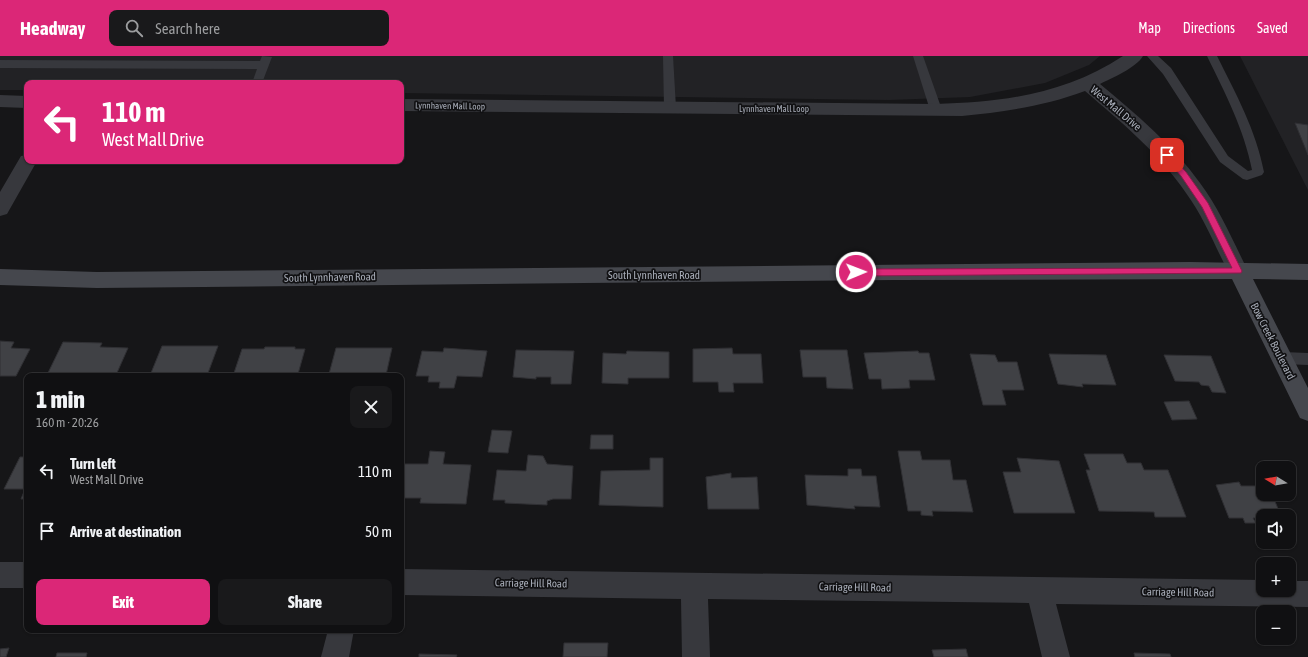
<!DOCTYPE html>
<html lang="en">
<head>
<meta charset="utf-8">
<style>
  body { margin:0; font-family:"Asap Condensed",sans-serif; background:#19191b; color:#f1f3f6; height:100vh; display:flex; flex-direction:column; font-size:15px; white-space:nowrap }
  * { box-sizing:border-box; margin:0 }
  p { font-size:13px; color:#9c9d9f }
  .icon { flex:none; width:22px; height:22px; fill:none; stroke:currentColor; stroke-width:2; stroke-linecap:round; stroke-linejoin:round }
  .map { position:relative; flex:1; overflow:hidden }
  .side { position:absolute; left:24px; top:317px; width:380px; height:260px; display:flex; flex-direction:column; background:#101012; border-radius:8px; box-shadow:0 1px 3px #0004,0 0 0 1px #303032 }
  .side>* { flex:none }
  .guide { position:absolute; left:24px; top:24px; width:380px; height:84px; border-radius:8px; box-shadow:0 1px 3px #0004,0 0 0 1px #303032; background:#db2777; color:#fff; overflow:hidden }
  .needle { width:26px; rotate:281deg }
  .fabs { position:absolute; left:1256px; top:405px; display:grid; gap:8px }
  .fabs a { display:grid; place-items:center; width:40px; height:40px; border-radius:8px; background:#101012; box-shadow:0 1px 3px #0004,0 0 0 1px #303032; font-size:20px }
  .pin { position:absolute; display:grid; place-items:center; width:34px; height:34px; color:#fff; margin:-17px; border-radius:8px; box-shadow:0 2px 6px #0006 }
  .me { position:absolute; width:44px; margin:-22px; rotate:89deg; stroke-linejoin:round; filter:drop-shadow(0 0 3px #0008) }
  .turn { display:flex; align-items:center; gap:14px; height:84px; padding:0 12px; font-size:18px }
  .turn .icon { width:52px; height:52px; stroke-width:2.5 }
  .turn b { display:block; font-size:28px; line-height:34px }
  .round { display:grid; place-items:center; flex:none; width:42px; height:42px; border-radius:8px; background:#19191b }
  .head { display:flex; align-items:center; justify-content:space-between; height:68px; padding:0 12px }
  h1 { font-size:24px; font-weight:800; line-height:30px }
  .cta { display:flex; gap:8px; margin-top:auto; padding:8px 12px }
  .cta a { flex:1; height:46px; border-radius:8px; background:#db2777; color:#fff; font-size:16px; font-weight:800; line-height:46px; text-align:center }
  .cta a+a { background:#19191b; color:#f1f3f6 }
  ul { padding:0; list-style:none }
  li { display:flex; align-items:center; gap:12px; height:60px; padding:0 12px }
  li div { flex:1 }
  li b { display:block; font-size:15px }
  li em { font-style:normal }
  header { display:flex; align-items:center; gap:24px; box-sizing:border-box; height:56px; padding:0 20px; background:#db2777; color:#fff }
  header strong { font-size:19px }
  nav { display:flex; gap:22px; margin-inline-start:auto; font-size:14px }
  .search { width:280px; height:36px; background:#19191b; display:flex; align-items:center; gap:10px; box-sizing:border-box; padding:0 14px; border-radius:8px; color:#9c9d9f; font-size:15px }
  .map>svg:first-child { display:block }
</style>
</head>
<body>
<header>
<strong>Headway</strong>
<div class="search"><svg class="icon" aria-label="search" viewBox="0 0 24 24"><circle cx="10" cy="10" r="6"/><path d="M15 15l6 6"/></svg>Search here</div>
<nav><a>Map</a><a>Directions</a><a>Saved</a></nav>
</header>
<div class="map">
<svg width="1308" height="601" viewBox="0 0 1308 601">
  <rect width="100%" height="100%" fill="#161618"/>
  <!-- built -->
  <g fill="#222225">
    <polygon points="0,0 1100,0 1089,9 1045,27 970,41 889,44 401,37 401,27 27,27 27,34 0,34"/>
    <polygon points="1240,0 1308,0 1308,134"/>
  </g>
  <!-- building -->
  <g fill="#404145" stroke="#303034">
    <polygon points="1295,67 1308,69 1308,99"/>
    <polygon points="0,285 14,286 11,292 30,293 16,320 0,320"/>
    <polygon points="63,286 102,287 100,291 128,292 116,319 47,319"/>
    <polygon points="162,290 218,290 208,317 161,318 162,317 151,317"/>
    <polygon points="265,291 295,291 295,293 305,293 298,318 257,317 256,320 244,320 245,317 234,317 242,293 264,293"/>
    <polygon points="336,292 392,292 386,319 352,318 351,320 340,320 341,318 329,318"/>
    <polygon points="444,292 487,295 482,321 457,320 454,332 439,332 440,326 428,326 429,320 416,320 422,295 443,296"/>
    <polygon points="732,292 733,298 761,298 763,327 733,327 734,336 719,336 718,326 693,326 693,293"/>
    <polygon points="516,294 574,295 571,328 551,328 551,321 536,321 536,323 513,321"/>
    <polygon points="800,294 847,294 853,333 827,332 826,321 803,321"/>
    <polygon points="627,295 669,296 669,322 628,322 628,328 602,327 603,297 626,298"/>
    <polygon points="918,295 919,297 929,297 935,324 909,324 910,332 882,333 881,323 869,323 864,297"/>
    <polygon points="970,298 995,299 998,306 1017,306 1024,334 1002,334 1006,349 983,349"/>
    <polygon points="1049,298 1106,299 1116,329 1082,328 1083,331 1058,328"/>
    <polygon points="1164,299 1211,300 1226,337 1212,336 1209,330 1201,329 1199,326 1175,325"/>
    <polygon points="1189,345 1197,363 1172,364 1164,346"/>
    <polygon points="492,374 512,375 508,397 488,396"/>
    <polygon points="591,379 613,379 613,393 590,393"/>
    <polygon points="430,395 445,396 443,408 471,409 466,448 420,447 421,442 401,442 401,408 428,408"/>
    <polygon points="898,395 920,395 922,404 950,404 953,424 966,424 973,456 932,455 933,460 921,459 921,455 908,455"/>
    <polygon points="1084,398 1123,398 1127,407 1141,407 1144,414 1168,414 1186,461 1155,461 1154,456 1099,455 1086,414 1090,414"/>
    <polygon points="528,399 543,400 547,408 573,410 571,443 553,443 547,445 547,449 505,447 505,444 493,444 497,414 526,415"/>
    <polygon points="20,401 27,401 27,443 21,443 25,433 4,433"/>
    <polygon points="650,402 663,402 663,451 599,449 601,415 650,414"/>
    <polygon points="1017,402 1059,405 1075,457 1014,457 1003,416 1021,416"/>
    <polygon points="848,413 861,413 862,420 876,420 880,451 854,450 855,453 807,449 805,419 848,420"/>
    <polygon points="1289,416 1296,433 1289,433"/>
    <polygon points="731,417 731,422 757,421 759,453 708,453 706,421"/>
    <polygon points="1239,426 1241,430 1263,430 1263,438 1272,438 1281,460 1263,460 1263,462 1253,462 1256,467 1245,467 1243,462 1229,462 1216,429"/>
    <polygon points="564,587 608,587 607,601 563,601"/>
    <polygon points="9,592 6,601 0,601 0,593"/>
    <polygon points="966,593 968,601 934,601 932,594"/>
    <polygon points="57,597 87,597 86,601 56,601"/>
    <polygon points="1134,597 1170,598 1171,601 1135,601"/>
    <polygon points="419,598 457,599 456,601 419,601"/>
  </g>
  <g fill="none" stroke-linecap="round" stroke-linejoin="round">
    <!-- lane -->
    <g fill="#37383d" fill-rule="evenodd">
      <polygon points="262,0 272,1 262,27 252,27 257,13 0,12 0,4 260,5"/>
      <polygon points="663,0 673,0 676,52 674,55 666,55 664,52"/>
      <polygon points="913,0 923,0 942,54 940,57 932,57 930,54"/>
      <path d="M1147,0H1158L1171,12L1228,100L1248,115L1252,114C1244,73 1225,37 1207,0H1217C1236,38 1256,74 1264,116L1262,119L1247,124L1243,123L1220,106L1163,18Z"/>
      <polygon points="1283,296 1308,297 1308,309 1283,308 1278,306 1276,302 1278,298"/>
    </g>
    <!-- street -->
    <g fill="#37383d" fill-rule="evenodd">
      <path d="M1123,0H1143C1136,12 1112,22 1100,28C1136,58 1172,88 1200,127C1220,154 1233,185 1248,215L1245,221L1238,223L1231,221C1216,193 1205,163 1186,137C1159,97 1121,66 1085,35C1045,50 1004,56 962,60L401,55V43L936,48C1004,46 1065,38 1123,0Z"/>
      <polygon points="0,39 27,40 27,52 0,51"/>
      <polygon points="27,99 27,105 37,105 7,158 0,160 0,136 21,100"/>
      <rect x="0" y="506" width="27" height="26"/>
      <polygon points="401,513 1263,524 1263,534 1289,534 1289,525 1308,525 1308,551 1056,548 1070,601 1042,601 1029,547 708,543 710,601 682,601 681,543 401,539"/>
      <polygon points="328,574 354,574 349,601 321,601"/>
    </g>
    <!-- secondary -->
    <polygon fill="#45474d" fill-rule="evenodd" points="1190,206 1308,208 1308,224 1253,223 1308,332 1308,365 1300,362 1232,223 894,224 97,232 0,229 0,213 97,216"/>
  </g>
  <!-- route -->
  <polygon fill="#db2777" stroke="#8e194d" points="1167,96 1169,97 1186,116 1208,147 1242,215 1241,217 856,220 852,216 856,213 1232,212 1202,151 1181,120 1163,99"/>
  <g text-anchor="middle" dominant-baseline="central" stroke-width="3.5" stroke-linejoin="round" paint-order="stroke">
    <!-- far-street labels -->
    <g font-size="9" fill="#a8adb8" stroke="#111113">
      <text transform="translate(450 50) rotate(1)">Lynnhaven Mall Loop</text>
      <text x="774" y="53">Lynnhaven Mall Loop</text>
    </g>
    <!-- street labels -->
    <g font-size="11" fill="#a8adb8" stroke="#111113">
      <text transform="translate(1116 52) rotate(40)">West Mall Drive</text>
      <text x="654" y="219">South Lynnhaven Road</text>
      <text transform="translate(330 221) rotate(-1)">South Lynnhaven Road</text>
      <text transform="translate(1273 285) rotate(63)">Bow Creek Boulevard</text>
      <text transform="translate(531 527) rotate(1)">Carriage Hill Road</text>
      <text transform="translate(855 531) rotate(1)">Carriage Hill Road</text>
      <text transform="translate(1178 536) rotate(1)">Carriage Hill Road</text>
    </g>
  </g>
</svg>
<div class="fabs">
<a><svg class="needle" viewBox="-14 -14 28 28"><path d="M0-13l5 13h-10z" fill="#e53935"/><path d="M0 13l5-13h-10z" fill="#9c9d9f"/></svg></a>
<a><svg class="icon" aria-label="sound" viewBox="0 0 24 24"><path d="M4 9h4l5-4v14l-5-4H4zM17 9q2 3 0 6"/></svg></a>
<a>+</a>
<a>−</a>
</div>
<div class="pin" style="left:1167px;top:99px;background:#d93025"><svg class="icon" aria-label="arrive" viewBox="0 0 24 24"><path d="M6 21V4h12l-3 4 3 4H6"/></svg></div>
<svg class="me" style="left:856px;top:216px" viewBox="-20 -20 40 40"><circle r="17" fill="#db2777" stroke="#fff" stroke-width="3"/><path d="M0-11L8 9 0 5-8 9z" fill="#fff"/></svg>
<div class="guide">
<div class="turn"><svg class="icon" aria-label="left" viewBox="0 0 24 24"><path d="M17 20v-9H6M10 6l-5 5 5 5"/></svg><div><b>110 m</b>West Mall Drive</div></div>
</div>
<section class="side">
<div class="head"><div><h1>1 min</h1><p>160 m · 20:26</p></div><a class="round"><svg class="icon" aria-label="close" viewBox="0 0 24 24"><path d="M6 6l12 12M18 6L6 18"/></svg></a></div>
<ul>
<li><svg class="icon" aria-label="left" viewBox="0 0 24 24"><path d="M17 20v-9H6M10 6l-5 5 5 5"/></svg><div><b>Turn left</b><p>West Mall Drive</p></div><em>110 m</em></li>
<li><svg class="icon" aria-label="arrive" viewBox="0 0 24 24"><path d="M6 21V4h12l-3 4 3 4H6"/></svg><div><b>Arrive at destination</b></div><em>50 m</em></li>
</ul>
<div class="cta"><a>Exit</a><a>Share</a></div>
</section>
</div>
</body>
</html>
